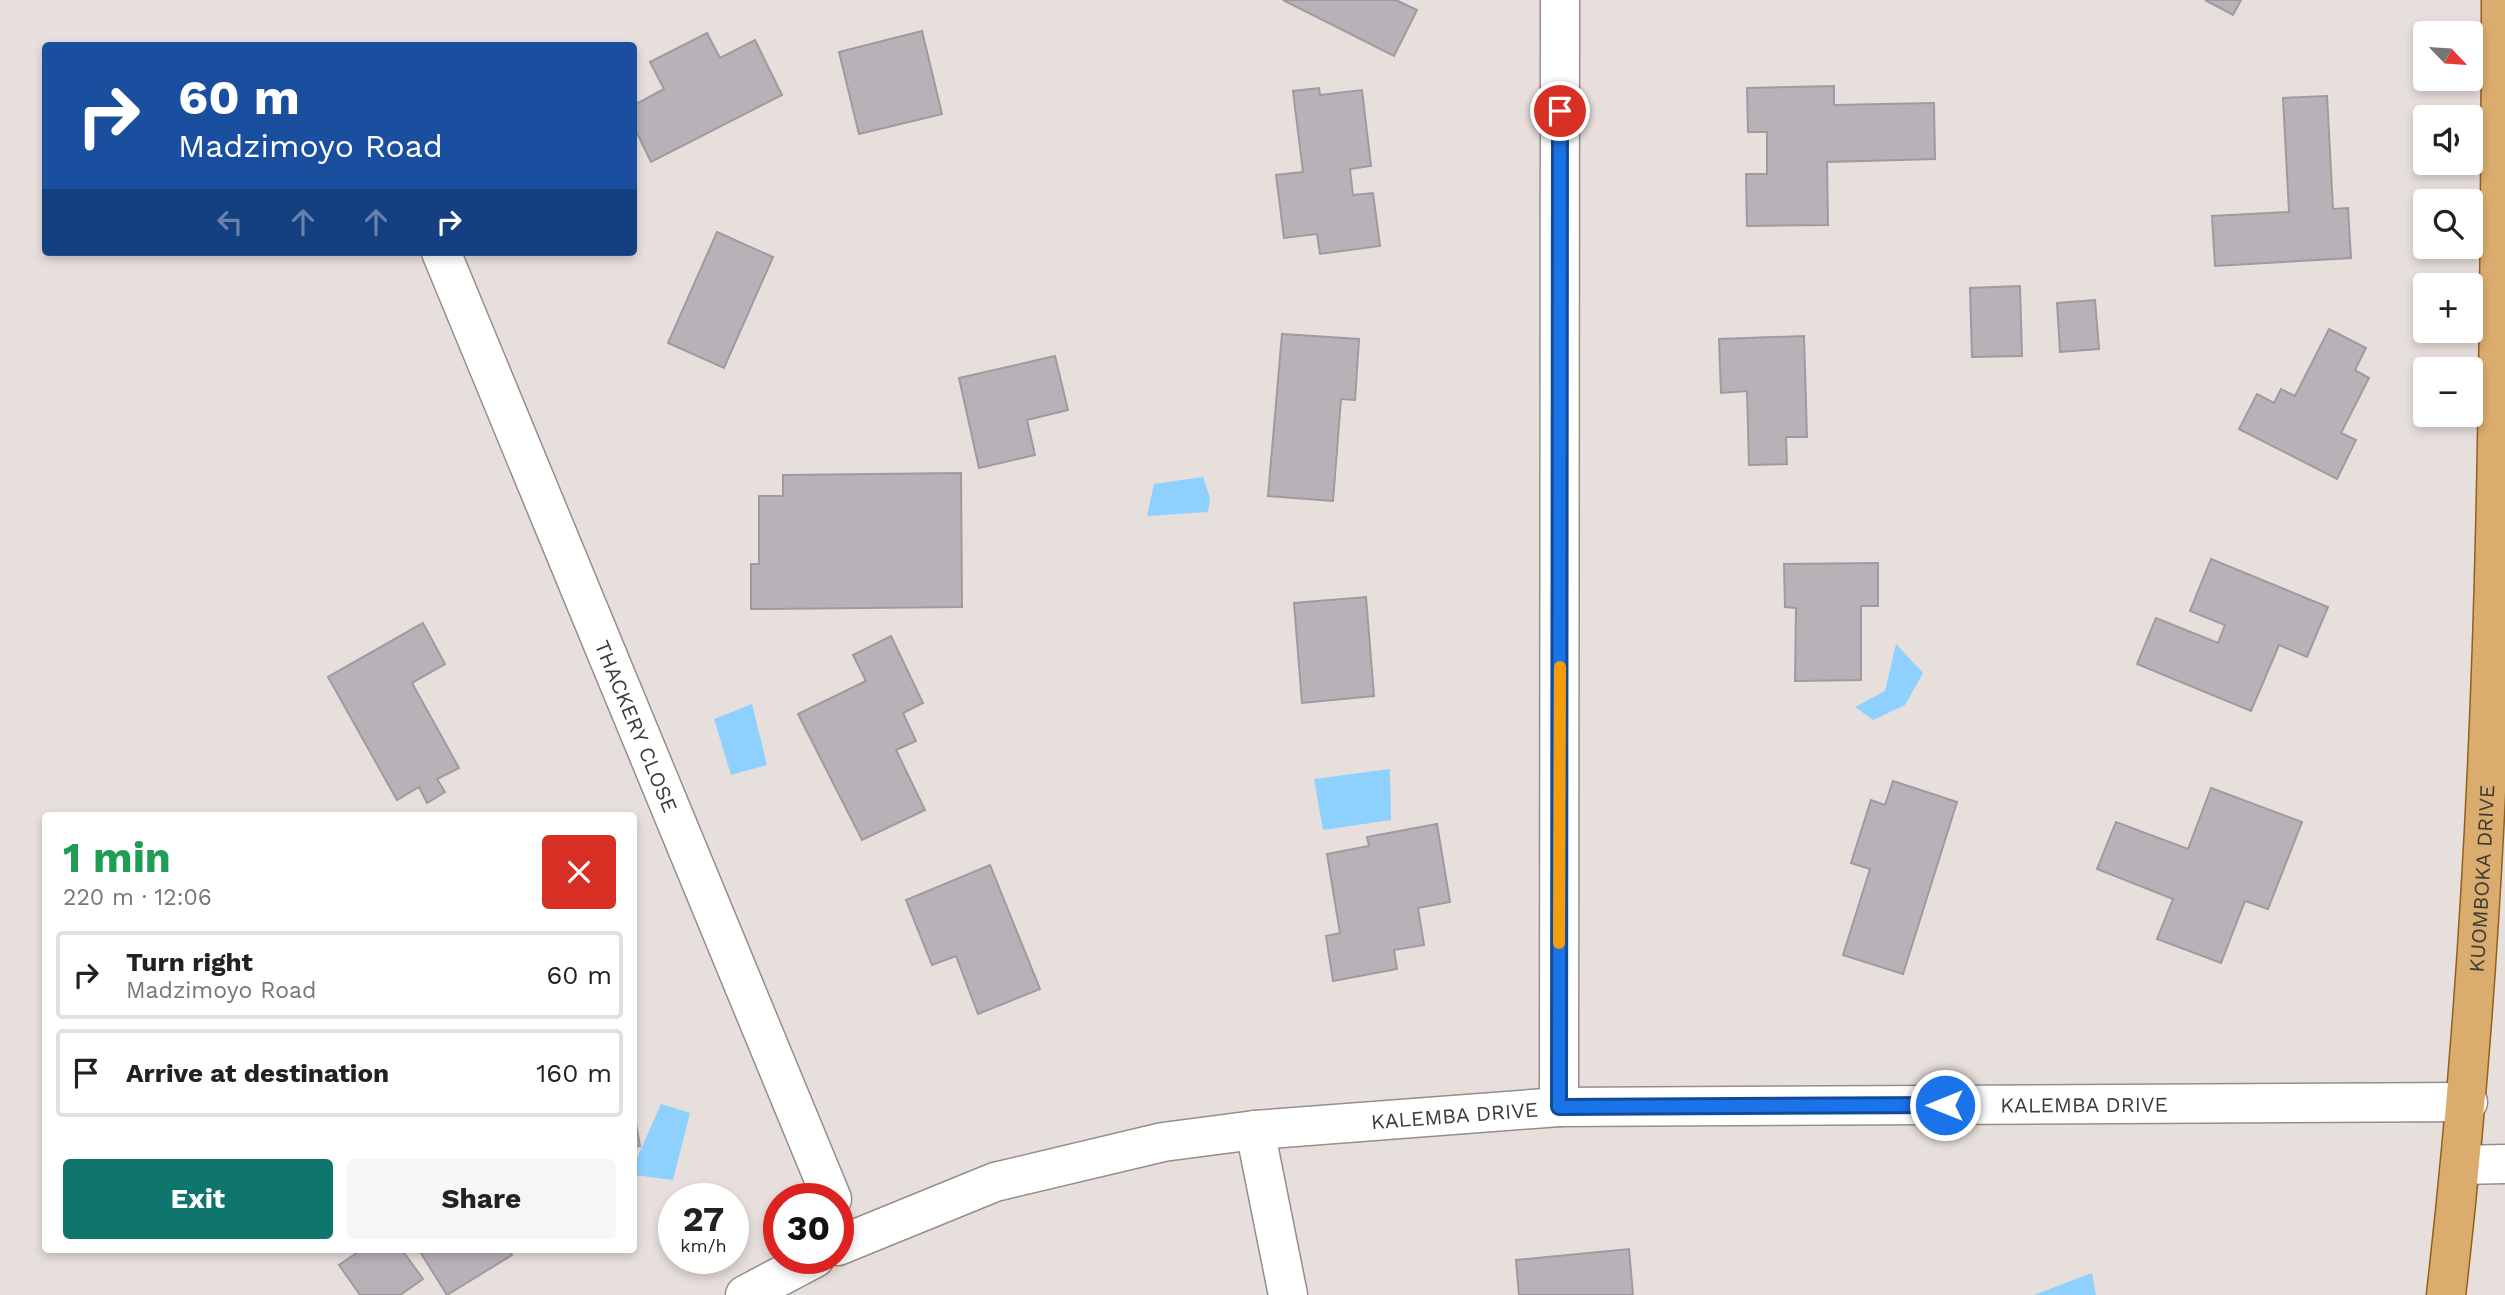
<!DOCTYPE html>
<html lang="en">
<head>
<meta charset="utf-8">
<style>
  body { margin:0; font-family:"Work Sans",sans-serif; background:#f6f6f6; color:#222; height:100vh; display:flex; flex-direction:column; font-size:26px; white-space:nowrap }
  * { box-sizing:border-box; margin:0 }
  p { font-size:23px; color:#767676 }
  .icon { flex:none; width:38px; height:38px; fill:none; stroke:currentColor; stroke-width:2; stroke-linecap:round; stroke-linejoin:round }
  .map { position:relative; flex:1; overflow:hidden }
  .side { position:absolute; left:42px; top:812px; width:595px; height:441px; display:flex; flex-direction:column; background:#fff; border-radius:7px; box-shadow:0 4px 10px #0003 }
  .side>* { flex:none }
  .banner { position:absolute; left:42px; top:42px; width:595px; height:214px; border-radius:7px; box-shadow:0 4px 10px #0003; background:#1a4fa0; color:#fff; overflow:hidden }
  .needle { width:46px; rotate:115deg }
  .buttons { position:absolute; left:2413px; top:21px; display:grid; gap:14px }
  .buttons a { display:grid; place-items:center; width:70px; height:70px; border-radius:7px; background:#fff; box-shadow:0 4px 10px #0003; font-size:35px }
  .speed { position:absolute; left:658px; top:1183px; display:flex; gap:14px; font-size:35px; font-weight:700; text-align:center }
  .speed>* { display:grid; place-content:center; width:91px; height:91px; border-radius:50%; background:#fff; box-shadow:0 4px 10px #0003; line-height:1 }
  .speed small { font-size:18px; font-weight:400 }
  .speed .limit { border:10px solid #d22; background:#fff; color:#111 }
  .pin { position:absolute; display:grid; place-items:center; width:60px; height:60px; color:#fff; margin:-30px; border:4px solid #fff; border-radius:50%; box-shadow:0 2px 7px #0007 }
  .me { position:absolute; width:77px; margin:-38px; rotate:270deg; stroke-linejoin:round; filter:drop-shadow(0 0 5px #0008) }
  .turn { display:flex; align-items:center; gap:24px; height:147px; padding:0 21px; font-size:32px }
  .turn .icon { width:91px; height:91px; stroke-width:2.5 }
  .turn b { display:block; font-size:49px; line-height:60px }
  .lanes { display:flex; align-items:center; height:66px; padding:0 21px; background:#0003; justify-content:center; gap:35px; direction:ltr }
  .lanes .off { opacity:.35 }
  .round { display:grid; place-items:center; flex:none; width:74px; height:74px; border-radius:7px; background:#f6f6f6 }
  .head { display:flex; align-items:center; justify-content:space-between; height:119px; padding:0 21px }
  h1 { font-size:42px; font-weight:700; line-height:52px; color:#1e9e55 }
  .primary-button { display:flex; gap:14px; margin-top:auto; padding:14px 21px }
  .primary-button a { flex:1; height:80px; border-radius:7px; background:#0f766e; color:#fff; font-size:28px; font-weight:700; line-height:80px; text-align:center }
  .primary-button a+a { background:#f6f6f6; color:#222 }
  ul { padding:0; list-style:none }
  li { display:flex; align-items:center; gap:21px; height:88px; margin:0 14px 10px; padding:0 7px; border:4px solid #e0e0e0; border-radius:7px }
  li div { flex:1 }
  li b { display:block; font-size:26px }
  li em { font-style:normal }
  .map>svg:first-child { display:block }
</style>
</head>
<body>
<div class="map">
<svg width="2505" height="1295" viewBox="0 0 2505 1295">
  <rect width="100%" height="100%" fill="#e7dfdb"/>
  <!-- water -->
  <g fill="#8ed1ff">
    <polygon points="1203,477 1210,498 1208,512 1147,516 1154,484"/>
    <polygon points="1896,644 1923,673 1905,705 1873,720 1855,707 1885,691"/>
    <polygon points="752,704 767,765 731,775 714,719"/>
    <polygon points="1390,769 1391,820 1323,830 1314,779"/>
    <polygon points="661,1104 690,1113 673,1180 634,1175 634,1165"/>
    <polygon points="2092,1273 2096,1295 2034,1295"/>
  </g>
  <!-- building -->
  <g fill="#b8b2b8" stroke="#a09aa0" stroke-width="2">
    <polygon points="1283,0 1396,0 1417,10 1394,56"/>
    <polygon points="2205,0 2241,0 2233,15"/>
    <polygon points="922,31 942,114 859,134 839,52"/>
    <polygon points="707,33 720,58 755,40 782,95 651,162 634,127 634,105 664,89 650,62"/>
    <polygon points="1834,86 1834,105 1934,103 1935,159 1827,162 1828,225 1747,226 1746,174 1767,174 1767,132 1748,132 1747,88"/>
    <polygon points="1319,88 1320,95 1362,90 1371,166 1350,169 1353,195 1373,193 1380,246 1320,254 1317,234 1284,238 1276,175 1303,172 1293,91"/>
    <polygon points="2327,96 2333,209 2348,208 2351,258 2215,266 2212,216 2289,212 2283,98"/>
    <polygon points="717,232 773,257 724,368 668,343"/>
    <polygon points="2020,286 2022,356 1972,357 1970,288"/>
    <polygon points="2095,300 2099,349 2060,352 2057,303"/>
    <polygon points="2329,329 2366,348 2355,370 2369,378 2341,433 2356,440 2337,479 2239,429 2257,394 2274,403 2281,389 2295,396"/>
    <polygon points="1282,334 1359,339 1355,400 1341,399 1333,501 1268,496"/>
    <polygon points="1804,336 1807,437 1786,437 1787,464 1749,465 1747,391 1721,393 1719,339"/>
    <polygon points="1055,356 1068,410 1027,420 1035,455 979,468 959,378"/>
    <polygon points="961,473 962,607 751,609 751,564 759,564 759,496 783,496 783,475"/>
    <polygon points="2211,559 2328,607 2307,657 2279,645 2251,711 2137,664 2156,618 2218,643 2225,625 2190,611"/>
    <polygon points="1878,563 1878,606 1861,606 1861,680 1795,681 1796,608 1785,607 1784,564"/>
    <polygon points="1366,597 1374,696 1302,703 1294,603"/>
    <polygon points="423,623 445,664 412,683 459,768 437,779 445,792 427,803 419,787 397,800 328,677"/>
    <polygon points="891,636 923,703 903,713 916,741 896,750 925,810 862,840 798,714 866,681 853,655"/>
    <polygon points="1893,781 1957,802 1903,974 1843,955 1870,869 1851,863 1871,800 1885,805"/>
    <polygon points="2211,788 2302,822 2268,909 2245,901 2221,963 2157,939 2173,899 2097,869 2116,822 2188,849"/>
    <polygon points="1437,824 1450,902 1418,908 1424,945 1394,950 1397,969 1333,981 1326,936 1340,933 1327,854 1369,846 1367,837"/>
    <polygon points="990,865 1040,989 978,1014 956,956 932,965 906,900"/>
    <polygon points="634,1113 640,1146 634,1147"/>
    <polygon points="1629,1249 1633,1295 1519,1295 1516,1260"/>
    <polygon points="361,1250 402,1250 423,1279 400,1295 360,1295 339,1265"/>
    <polygon points="419,1250 509,1250 512,1255 447,1295"/>
  </g>
  <g fill="none" stroke-linecap="round" stroke-linejoin="round">
    <!-- minor casing -->
    <g stroke="#958e8a" stroke-width="41">
      <g id="minor">
        <path id="s1" d="M441,252L832,1199"/>
        <polyline points="1559,1107 1560,0"/>
        <polyline points="1255,1130 1288,1295"/>
        <polyline points="2461,1165 2505,1164"/>
        <path id="s2" d="M838,1246L995,1182L1163,1142L1255,1130L1559,1107L2468,1102"/>
        <polyline points="745,1295 815,1258"/>
      </g>
    </g>
    <!-- major casing -->
    <g stroke="#93601b" stroke-width="41">
      <g id="major">
        <path id="s3" d="M2446,1295C2496,865 2500,432 2501,0"/>
      </g>
    </g>
    <!-- minor -->
    <use href="#minor" stroke="#fff" stroke-width="38"/>
    <!-- major -->
    <use href="#major" stroke="#daac6d" stroke-width="38"/>
  </g>
  <g fill="none" stroke-linecap="round" stroke-linejoin="round">
    <!-- route casing -->
    <g stroke="#114b97" stroke-width="18">
      <polyline id="route" points="1560,111 1559,1107 1945,1105"/>
    </g>
    <!-- route -->
    <use href="#route" stroke="#1a73e8" stroke-width="12"/>
    <!-- slow -->
    <polyline stroke="#f59e0b" stroke-width="12" points="1559,943 1560,667"/>
  </g>
  <g text-anchor="middle" dominant-baseline="central" stroke-width="5" stroke-linejoin="round" paint-order="stroke">
    <!-- street labels -->
    <g font-size="21" fill="#3e3b3a" stroke="#f4ece9">
      <text stroke="none"><textPath href="#s1" startOffset="513">THACKERY CLOSE</textPath></text>
      <text stroke="none"><textPath href="#s3" startOffset="418">KUOMBOKA DRIVE</textPath></text>
      <text stroke="none"><textPath href="#s2" startOffset="1265">KALEMBA DRIVE</textPath></text>
      <text stroke="none"><textPath href="#s2" startOffset="635">KALEMBA DRIVE</textPath></text>
    </g>
  </g>
</svg>
<div class="buttons">
<a><svg class="needle" viewBox="-14 -14 28 28"><path d="M0-13l5 13h-10z" fill="#e53935"/><path d="M0 13l5-13h-10z" fill="#767676"/></svg></a>
<a><svg class="icon" aria-label="sound" viewBox="0 0 24 24"><path d="M4 9h4l5-4v14l-5-4H4zM17 9q2 3 0 6"/></svg></a>
<a><svg class="icon" aria-label="search" viewBox="0 0 24 24"><circle cx="10" cy="10" r="6"/><path d="M15 15l6 6"/></svg></a>
<a>+</a>
<a>−</a>
</div>
<div class="speed"><div>27<small>km/h</small></div><div class="limit">30</div></div>
<div class="pin" style="left:1560px;top:111px;background:#d93025"><svg class="icon" aria-label="arrive" viewBox="0 0 24 24"><path d="M6 21V4h12l-3 4 3 4H6"/></svg></div>
<svg class="me" style="left:1945px;top:1105px" viewBox="-20 -20 40 40"><circle r="17" fill="#1a73e8" stroke="#fff" stroke-width="3"/><path d="M0-11L8 9 0 5-8 9z" fill="#fff"/></svg>
<div class="banner">
<div class="turn"><svg class="icon" aria-label="right" viewBox="0 0 24 24"><path d="M7 20v-9h11M14 6l5 5-5 5"/></svg><div><b>60 m</b>Madzimoyo Road</div></div>
<div class="lanes"><svg class="icon off" aria-label="left" viewBox="0 0 24 24"><path d="M17 20v-9H6M10 6l-5 5 5 5"/></svg><svg class="icon off" aria-label="ahead" viewBox="0 0 24 24"><path d="M12 20V5M6 11l6-6 6 6"/></svg><svg class="icon off" aria-label="ahead" viewBox="0 0 24 24"><path d="M12 20V5M6 11l6-6 6 6"/></svg><svg class="icon" aria-label="right" viewBox="0 0 24 24"><path d="M7 20v-9h11M14 6l5 5-5 5"/></svg></div>
</div>
<section class="side">
<div class="head"><div><h1>1 min</h1><p>220 m · 12:06</p></div><a class="round" style="background:#d93025;color:#fff"><svg class="icon" aria-label="close" viewBox="0 0 24 24"><path d="M6 6l12 12M18 6L6 18"/></svg></a></div>
<ul>
<li><svg class="icon" aria-label="right" viewBox="0 0 24 24"><path d="M7 20v-9h11M14 6l5 5-5 5"/></svg><div><b>Turn right</b><p>Madzimoyo Road</p></div><em>60 m</em></li>
<li><svg class="icon" aria-label="arrive" viewBox="0 0 24 24"><path d="M6 21V4h12l-3 4 3 4H6"/></svg><div><b>Arrive at destination</b></div><em>160 m</em></li>
</ul>
<div class="primary-button"><a>Exit</a><a>Share</a></div>
</section>
</div>
</body>
</html>
